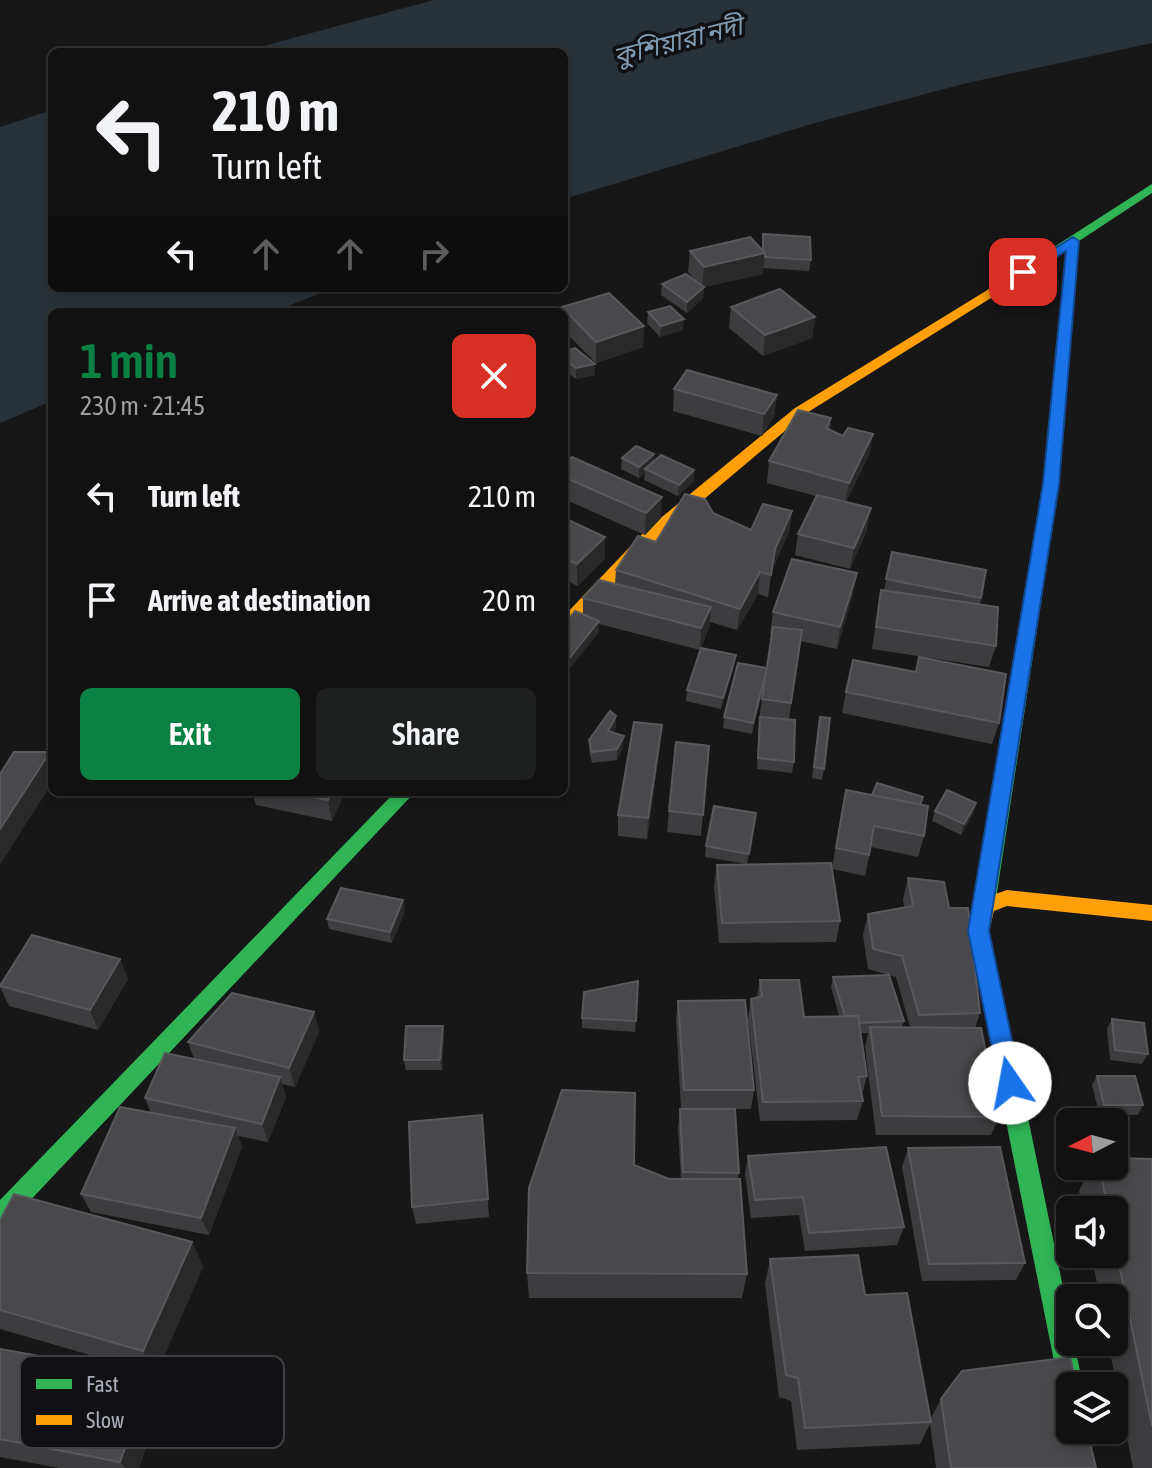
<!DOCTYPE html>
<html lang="en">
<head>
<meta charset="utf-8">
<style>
  body { margin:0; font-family:"Asap Condensed","Noto Sans Bengali",sans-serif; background:#1e1f1f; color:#f1f3f6; height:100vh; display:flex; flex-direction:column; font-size:30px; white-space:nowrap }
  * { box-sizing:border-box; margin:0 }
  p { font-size:26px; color:#9c9d9f }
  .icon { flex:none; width:44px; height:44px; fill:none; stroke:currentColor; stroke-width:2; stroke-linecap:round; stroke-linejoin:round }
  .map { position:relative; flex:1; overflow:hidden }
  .details { position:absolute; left:48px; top:308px; width:520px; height:488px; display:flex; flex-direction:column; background:#111; border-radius:12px; box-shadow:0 4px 12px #0003,0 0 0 2px #303131 }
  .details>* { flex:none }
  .top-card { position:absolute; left:48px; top:48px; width:520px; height:244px; border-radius:12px; box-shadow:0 4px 12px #0003,0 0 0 2px #303131; background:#111; color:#f1f3f6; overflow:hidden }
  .needle { width:52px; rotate:264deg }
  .tools { position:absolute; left:1056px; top:1108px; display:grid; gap:16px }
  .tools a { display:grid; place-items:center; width:72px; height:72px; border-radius:12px; background:#111; box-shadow:0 4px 12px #0003,0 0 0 2px #303131; font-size:40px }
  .pin { position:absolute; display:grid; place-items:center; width:68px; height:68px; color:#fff; margin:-34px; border-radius:16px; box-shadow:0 4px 12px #0006 }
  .me { position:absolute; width:88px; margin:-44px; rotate:348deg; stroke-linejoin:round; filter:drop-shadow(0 0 6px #0008) }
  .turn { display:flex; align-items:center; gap:28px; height:168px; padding:0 32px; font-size:36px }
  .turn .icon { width:104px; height:104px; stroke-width:2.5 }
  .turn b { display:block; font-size:56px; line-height:68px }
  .lanes { display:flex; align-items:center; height:76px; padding:0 32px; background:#0003; justify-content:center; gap:40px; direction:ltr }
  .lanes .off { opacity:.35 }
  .round { display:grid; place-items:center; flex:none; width:84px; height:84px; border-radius:12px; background:#1e1f1f }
  .head { display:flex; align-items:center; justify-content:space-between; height:136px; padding:0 32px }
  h1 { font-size:48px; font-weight:600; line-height:60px; color:#0b8043 }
  .button { display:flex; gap:16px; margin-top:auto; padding:16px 32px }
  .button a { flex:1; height:92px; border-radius:12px; background:#0b8043; color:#fff; font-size:32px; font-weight:600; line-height:92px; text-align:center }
  .button a+a { background:#1e1f1f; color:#f1f3f6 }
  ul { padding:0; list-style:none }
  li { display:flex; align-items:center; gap:24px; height:104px; padding:0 32px }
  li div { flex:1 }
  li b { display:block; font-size:30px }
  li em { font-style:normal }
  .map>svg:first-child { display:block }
</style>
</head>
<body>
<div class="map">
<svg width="1152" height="1468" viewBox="0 0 1152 1468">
  <rect width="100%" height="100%" fill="#171717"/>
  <!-- water -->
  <g fill="#2a3239">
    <polygon points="434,0 1152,0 1152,43 967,83 815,123 564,199 564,52 241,52"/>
    <polygon points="52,110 52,288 333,288 273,312 52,312 52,401 0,423 0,127"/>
  </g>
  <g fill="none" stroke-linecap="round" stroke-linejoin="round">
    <!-- fast -->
    <g fill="#30b455" fill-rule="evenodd">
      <polygon points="1152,184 1152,193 1079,241 1059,484 995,906 992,912 985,914 978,912 975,906 1043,484 1066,249 999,293 989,293 987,290"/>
      <polygon points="395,792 415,792 8,1224 0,1227 0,1200"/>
      <polygon points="998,1017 1005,1020 1009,1026 1070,1321 1070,1342 1074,1342 1083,1386 1070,1386 1070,1398 1062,1395 1059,1386 987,1026 991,1020"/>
    </g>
    <!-- slow -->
    <g fill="#ff9f0a" fill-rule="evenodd">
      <polygon points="994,286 1001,290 999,293 805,414 658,538 570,630 564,632 564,616 646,530 795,408"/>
      <polygon points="1007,890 1152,905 1152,921 1007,906 994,911 989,931 1009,1026 1005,1032 998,1035 991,1032 987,1026 969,931 978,900"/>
    </g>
  </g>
  <!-- wall -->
  <g fill="#3d3d3f">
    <polygon points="763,234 811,260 809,271 763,268 763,274 704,287 703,298 687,313 661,295 662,284 697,282 688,272 690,251 762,250"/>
    <polygon points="562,307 644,326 643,347 596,363 564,331 564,312 562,312"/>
    <polygon points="731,307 815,317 812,338 763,356 729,328"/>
    <polygon points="648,312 683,330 660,337 647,323"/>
    <polygon points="564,352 595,364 595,375 576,379 564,370"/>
    <polygon points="674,389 777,395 774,416 762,436 673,411"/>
    <polygon points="831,418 830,430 843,436 873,434 869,455 846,502 867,530 850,569 795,555 798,534 816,496 767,483 769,461"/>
    <polygon points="654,454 653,462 694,470 694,481 678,496 644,480 645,473 639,478 621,469 622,458"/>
    <polygon points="564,465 661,518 645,535 564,499"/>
    <polygon points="792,511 789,532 772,570 768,597 758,594 737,630 710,622 709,628 700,650 599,624 599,632 583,614 583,598 615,584 616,570 656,542 713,513 751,530"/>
    <polygon points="564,518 605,559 577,586 564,579"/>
    <polygon points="892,552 981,598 980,605 996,646 989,667 872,649 881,590 884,590"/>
    <polygon points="853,594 837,649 800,641 789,719 794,762 792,773 757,769 759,720 764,684 752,734 723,728 724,717 767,668 772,635 770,634 773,612"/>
    <polygon points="919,657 999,723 992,744 842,713 846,692 915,672"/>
    <polygon points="734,666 721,709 686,701 687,690"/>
    <polygon points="820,717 824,769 822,780 812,778"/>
    <polygon points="616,727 613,732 623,747 617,760 592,763 589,751 589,740"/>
    <polygon points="660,746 647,839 618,836 618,815"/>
    <polygon points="709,746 701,836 667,832 669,811"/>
    <polygon points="846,790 921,805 924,836 918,857 871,847 865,876 832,869 840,921 836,942 719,943 714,886 717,865 832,867"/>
    <polygon points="144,792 164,792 161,796"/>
    <polygon points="252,792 345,792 332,821 256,805"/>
    <polygon points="466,792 530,792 530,794 466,795"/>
    <polygon points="976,803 973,814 961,835 932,821 935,811"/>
    <polygon points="756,813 747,864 705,857 706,846"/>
    <polygon points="908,878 949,908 980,1013 975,1028 999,1117 991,1135 876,1135 865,1047 868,1033 860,1033 867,1076 862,1095 863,1101 857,1120 760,1121 748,1019 751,999 757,997 760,980 804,1017 839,1016 831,987 833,977 904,1021 902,1027 910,1027 896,977 868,969 863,935 868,914 904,907 903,899"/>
    <polygon points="405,911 392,943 329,929 327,919"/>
    <polygon points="120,959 128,979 98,1030 9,1006 0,987 0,984"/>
    <polygon points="638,981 635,1032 582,1028 582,1018"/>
    <polygon points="678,1001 754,1090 751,1109 700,1109 739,1173 738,1179 747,1274 742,1298 529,1298 527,1273 634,1165 669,1179 681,1179 678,1128 680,1109 681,1109 676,1020"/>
    <polygon points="314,1012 319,1032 295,1087 282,1084 286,1097 268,1142 238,1136 242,1147 209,1235 91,1212 81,1194 151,1113 145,1098 194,1059 188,1042"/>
    <polygon points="1112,1019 1148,1054 1142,1064 1110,1060 1107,1029"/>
    <polygon points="444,1036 442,1070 406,1070 404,1060"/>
    <polygon points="1097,1076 1143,1105 1138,1115 1099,1114 1092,1085"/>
    <polygon points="482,1115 489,1217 416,1224 412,1207"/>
    <polygon points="908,1148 1025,1263 1016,1280 922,1281 902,1167"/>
    <polygon points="748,1156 904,1227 897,1245 805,1251 799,1215 751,1218 745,1174"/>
    <polygon points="1152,1159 1152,1468 1133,1468 1108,1342 1114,1342 1114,1298 1100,1298 1091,1254 1114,1254 1114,1210 1083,1210 1079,1191 1092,1166 1114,1166"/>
    <polygon points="0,1220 192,1242 203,1267 156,1374 0,1329"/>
    <polygon points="770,1259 865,1295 930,1420 941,1399 1096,1468 936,1468 930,1424 920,1444 797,1450 791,1401 779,1397 765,1284"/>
    <polygon points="0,1349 162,1399 139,1468 59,1468 0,1457"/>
  </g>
  <!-- shaded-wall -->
  <g fill="#29292a">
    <polygon points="765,253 763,274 704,287 703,298 687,313 687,302 702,288 704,267"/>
    <polygon points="815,317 812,338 763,356 765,335"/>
    <polygon points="684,319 683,330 660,337 661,326"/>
    <polygon points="644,326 643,347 596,363 596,342"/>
    <polygon points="595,364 595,375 576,379 576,368"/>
    <polygon points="777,395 774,416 762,436 764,414"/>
    <polygon points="873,434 869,455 845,504 849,483"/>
    <polygon points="654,454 653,465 645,469 645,473 639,478 639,467"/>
    <polygon points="694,470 694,481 678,496 679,485"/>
    <polygon points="662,497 661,518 645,535 646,513"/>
    <polygon points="871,508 867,530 850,569 854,548"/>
    <polygon points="792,511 789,532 772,570 768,597 775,549"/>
    <polygon points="605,537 605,559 577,586 577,564"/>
    <polygon points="760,572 758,594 737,630 740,609"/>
    <polygon points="857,573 853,594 837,649 840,627"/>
    <polygon points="711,607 709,628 700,650 701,628"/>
    <polygon points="599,621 599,632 564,676 564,665"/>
    <polygon points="736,655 734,666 721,709 723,698"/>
    <polygon points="767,668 766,679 752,734 753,723"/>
    <polygon points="616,716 616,727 608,742 608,731"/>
    <polygon points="662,725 660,746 647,839 648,818"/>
    <polygon points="624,736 623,747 617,760 617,749"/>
    <polygon points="50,752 52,756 52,783 0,865 0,829"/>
    <polygon points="331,792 345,792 332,821 328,800"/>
    <polygon points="976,803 973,814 961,835 964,824"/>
    <polygon points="403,900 405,911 392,943 390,932"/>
    <polygon points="120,959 128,979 98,1030 90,1010"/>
    <polygon points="314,1012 319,1032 295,1087 289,1068"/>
    <polygon points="443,1026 444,1036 442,1070 440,1060"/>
    <polygon points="280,1077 286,1097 268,1142 262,1124"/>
    <polygon points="235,1128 242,1147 209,1235 201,1218"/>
    <polygon points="192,1242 203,1267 156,1374 143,1351"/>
    <polygon points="150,1376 162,1399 139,1468 125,1468 120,1462"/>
  </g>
  <!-- building -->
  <g fill="#49494c" stroke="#58595d" stroke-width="2">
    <polygon points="763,234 810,237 811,260 765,257 765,253 763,251"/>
    <polygon points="750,237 765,253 704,267 690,251"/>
    <polygon points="686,274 704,287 687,302 662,284"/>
    <polygon points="780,289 815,317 765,335 731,307"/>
    <polygon points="609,293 644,326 596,342 562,307"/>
    <polygon points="670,306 684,319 661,326 648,312"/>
    <polygon points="575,348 595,364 576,368 564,359 564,352"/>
    <polygon points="687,370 777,395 764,414 674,389"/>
    <polygon points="798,410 831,418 826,428 843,436 848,428 873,434 849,483 769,461"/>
    <polygon points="636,446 654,454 639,467 622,458"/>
    <polygon points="661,455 694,470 679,485 645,469"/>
    <polygon points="572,457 662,497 646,513 564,477 564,465"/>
    <polygon points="685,494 705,499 713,513 751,530 763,504 792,511 775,549 771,575 760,572 740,609 616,570 638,536 656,542"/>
    <polygon points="817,495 871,508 854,548 798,534"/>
    <polygon points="564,518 605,537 577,564 564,558"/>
    <polygon points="892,552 986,570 981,598 886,579"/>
    <polygon points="792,559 857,573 840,627 773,612"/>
    <polygon points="599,580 711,607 701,628 583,598"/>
    <polygon points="881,590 998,607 996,646 876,627"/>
    <polygon points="575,611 599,621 564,665 564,625"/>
    <polygon points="773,627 802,630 791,703 762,699"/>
    <polygon points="701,648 736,655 723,698 687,690"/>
    <polygon points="919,657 1006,674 999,723 846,692 853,660 916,672"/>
    <polygon points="738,663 767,668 753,723 724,717"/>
    <polygon points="610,711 616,716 608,731 624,736 617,749 592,752 589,740"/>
    <polygon points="760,717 795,720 794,762 758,758"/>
    <polygon points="820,717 830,718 824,769 814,767"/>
    <polygon points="634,722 662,725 648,818 618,815"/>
    <polygon points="676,742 709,746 703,815 669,811"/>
    <polygon points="14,752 50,752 0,829 0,774"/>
    <polygon points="877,783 923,797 920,805 872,795"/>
    <polygon points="846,790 928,806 924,836 874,826 869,855 836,848"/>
    <polygon points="947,790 976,803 964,824 935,811"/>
    <polygon points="290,792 331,792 328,800"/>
    <polygon points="714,806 756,813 749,854 706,846"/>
    <polygon points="831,863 840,921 722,923 717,865"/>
    <polygon points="908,878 944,882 949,908 968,908 980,1013 919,1015 902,956 873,949 868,914 913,906"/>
    <polygon points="341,888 403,900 390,932 327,919"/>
    <polygon points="32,935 120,959 90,1010 0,986"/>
    <polygon points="889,975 904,1021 859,1023 858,1016 845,1016 833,977"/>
    <polygon points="760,980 799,980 804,1017 858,1016 867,1076 858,1077 863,1101 763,1102 751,999 762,996"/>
    <polygon points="638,981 636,1021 582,1018 584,992"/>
    <polygon points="232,993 314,1012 289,1068 188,1042"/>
    <polygon points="745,1000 754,1090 684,1090 678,1001"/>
    <polygon points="1112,1019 1144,1023 1148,1054 1115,1050"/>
    <polygon points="406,1026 443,1026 440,1060 404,1060"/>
    <polygon points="870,1027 981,1028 999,1117 882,1116"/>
    <polygon points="165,1053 280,1077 262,1124 145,1098"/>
    <polygon points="1097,1076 1135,1076 1143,1105 1104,1105"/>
    <polygon points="562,1090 635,1093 634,1165 669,1179 740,1179 747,1274 527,1273 529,1188"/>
    <polygon points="120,1107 235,1128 201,1218 81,1194"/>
    <polygon points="680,1109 735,1109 739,1173 683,1172"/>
    <polygon points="482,1115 488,1199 412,1207 409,1122"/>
    <polygon points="886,1147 904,1227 809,1233 803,1197 755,1200 748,1156"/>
    <polygon points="1000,1147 1025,1263 929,1264 908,1148"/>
    <polygon points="1114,1158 1152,1159 1152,1426 1114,1240 1114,1210 1108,1210 1099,1166 1114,1166"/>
    <polygon points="14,1194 192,1242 143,1351 0,1310 0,1220"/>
    <polygon points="858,1255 865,1295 907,1293 931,1422 805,1428 798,1378 786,1375 770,1259"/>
    <polygon points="0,1349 150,1376 120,1462 0,1439"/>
    <polygon points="1070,1357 1077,1386 1070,1386 1070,1430 1087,1430 1096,1468 951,1468 941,1399 962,1371"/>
  </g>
  <!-- route -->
  <polygon fill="#1a73e8" stroke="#114b97" stroke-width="2" points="1073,237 1079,241 1059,484 989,931 1021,1083 1017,1090 1010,1093 1002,1090 999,1083 968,931 1043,484 1066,251 1028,275 1017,272"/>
  <g text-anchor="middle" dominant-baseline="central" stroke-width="7" stroke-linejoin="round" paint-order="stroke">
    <!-- far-water labels -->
    <g font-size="26" font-style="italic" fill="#7f9bb3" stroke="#111113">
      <text transform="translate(678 41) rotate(-14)">কুশিয়ারা নদী</text>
    </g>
  </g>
  <!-- legend -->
  <rect x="20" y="1356" width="264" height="92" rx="12" fill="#111113" stroke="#3e4045" stroke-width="2"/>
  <rect x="36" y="1379" width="36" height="10" fill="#30b455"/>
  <rect x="36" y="1415" width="36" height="10" fill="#ff9f0a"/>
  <g font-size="22" fill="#a8adb8">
    <text x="86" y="1392">Fast</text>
    <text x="86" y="1428">Slow</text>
  </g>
</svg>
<div class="tools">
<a><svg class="needle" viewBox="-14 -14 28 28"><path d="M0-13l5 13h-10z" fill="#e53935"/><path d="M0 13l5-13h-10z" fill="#9c9d9f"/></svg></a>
<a><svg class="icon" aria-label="sound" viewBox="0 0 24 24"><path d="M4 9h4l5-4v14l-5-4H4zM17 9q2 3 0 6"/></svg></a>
<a><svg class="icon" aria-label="search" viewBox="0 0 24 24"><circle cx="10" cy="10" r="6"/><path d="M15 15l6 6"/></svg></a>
<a><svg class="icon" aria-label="layers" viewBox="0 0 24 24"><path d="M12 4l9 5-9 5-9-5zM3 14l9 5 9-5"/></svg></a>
</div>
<div class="pin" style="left:1023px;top:272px;background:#d93025"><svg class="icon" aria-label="arrive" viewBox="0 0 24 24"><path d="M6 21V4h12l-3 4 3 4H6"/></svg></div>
<svg class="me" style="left:1010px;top:1083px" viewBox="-20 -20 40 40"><circle r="19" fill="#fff"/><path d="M0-13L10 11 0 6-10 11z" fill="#1a73e8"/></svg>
<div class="top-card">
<div class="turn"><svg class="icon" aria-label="left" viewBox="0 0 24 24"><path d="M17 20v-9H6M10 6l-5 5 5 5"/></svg><div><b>210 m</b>Turn left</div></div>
<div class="lanes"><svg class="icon" aria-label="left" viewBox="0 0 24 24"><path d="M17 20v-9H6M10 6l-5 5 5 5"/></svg><svg class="icon off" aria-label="ahead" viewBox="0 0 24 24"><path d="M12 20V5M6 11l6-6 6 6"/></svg><svg class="icon off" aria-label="ahead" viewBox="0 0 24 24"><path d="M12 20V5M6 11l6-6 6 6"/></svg><svg class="icon off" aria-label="right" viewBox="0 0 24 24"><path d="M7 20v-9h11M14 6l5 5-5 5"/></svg></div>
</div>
<section class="details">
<div class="head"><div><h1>1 min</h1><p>230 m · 21:45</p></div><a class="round" style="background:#d93025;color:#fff"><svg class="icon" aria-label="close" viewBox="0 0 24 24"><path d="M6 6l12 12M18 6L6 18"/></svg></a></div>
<ul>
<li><svg class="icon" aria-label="left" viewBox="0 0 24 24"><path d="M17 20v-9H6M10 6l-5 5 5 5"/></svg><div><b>Turn left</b></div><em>210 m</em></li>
<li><svg class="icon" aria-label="arrive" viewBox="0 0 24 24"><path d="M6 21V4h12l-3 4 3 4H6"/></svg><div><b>Arrive at destination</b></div><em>20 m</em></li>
</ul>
<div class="button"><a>Exit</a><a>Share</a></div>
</section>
</div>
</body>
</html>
